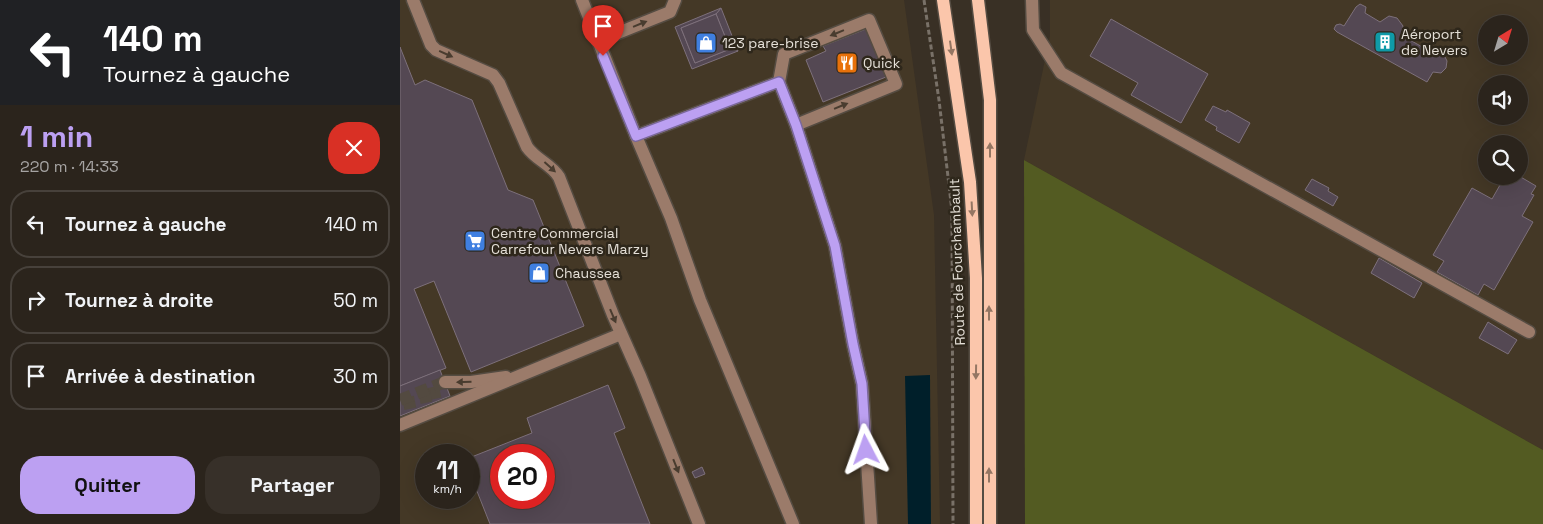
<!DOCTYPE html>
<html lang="fr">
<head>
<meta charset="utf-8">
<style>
  body { margin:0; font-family:"Space Grotesk",sans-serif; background:#373029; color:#f1f3f6; height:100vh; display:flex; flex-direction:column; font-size:19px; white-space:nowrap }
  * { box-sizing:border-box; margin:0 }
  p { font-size:16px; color:#a6a4a3 }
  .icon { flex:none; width:28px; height:28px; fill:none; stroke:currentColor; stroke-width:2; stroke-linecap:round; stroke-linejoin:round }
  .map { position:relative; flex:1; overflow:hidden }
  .details { display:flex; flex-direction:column; background:#2b241c; width:400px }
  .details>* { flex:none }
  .top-card { background:#202124; color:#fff; overflow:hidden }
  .needle { width:32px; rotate:38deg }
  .controls { position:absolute; left:1078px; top:15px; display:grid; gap:10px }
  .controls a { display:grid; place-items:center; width:50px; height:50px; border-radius:50%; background:#2b241c; box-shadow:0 5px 20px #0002,0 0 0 1px #47413b; font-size:25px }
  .speed { position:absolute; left:15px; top:444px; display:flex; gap:10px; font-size:25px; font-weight:700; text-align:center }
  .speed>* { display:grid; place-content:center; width:65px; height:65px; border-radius:50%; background:#2b241c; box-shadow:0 5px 20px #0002,0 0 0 1px #47413b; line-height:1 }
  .speed small { font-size:12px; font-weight:400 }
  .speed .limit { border:8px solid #d22; background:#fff; color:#111 }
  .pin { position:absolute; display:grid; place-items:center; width:42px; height:42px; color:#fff; margin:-51px -21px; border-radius:50% 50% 50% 0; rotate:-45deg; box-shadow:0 0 5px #0007 }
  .pin .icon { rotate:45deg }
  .me { position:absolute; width:55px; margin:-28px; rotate:356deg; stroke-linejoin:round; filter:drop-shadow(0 0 4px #0008) }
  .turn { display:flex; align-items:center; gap:18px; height:105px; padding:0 20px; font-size:22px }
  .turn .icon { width:65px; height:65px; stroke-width:2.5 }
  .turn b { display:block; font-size:35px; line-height:42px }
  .round { display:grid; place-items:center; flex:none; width:52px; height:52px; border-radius:20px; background:#373029 }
  .headline { display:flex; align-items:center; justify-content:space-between; height:85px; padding:0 20px }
  h1 { font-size:30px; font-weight:600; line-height:38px; color:#bca0f2 }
  .button { display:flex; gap:10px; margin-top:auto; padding:10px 20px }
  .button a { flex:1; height:58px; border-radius:20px; background:#bca0f2; color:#111; font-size:20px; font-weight:600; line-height:58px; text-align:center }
  .button a+a { background:#373029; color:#f1f3f6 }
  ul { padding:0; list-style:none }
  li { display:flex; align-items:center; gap:15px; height:68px; margin:0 10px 8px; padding:0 10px; border:2px solid #47413b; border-radius:20px }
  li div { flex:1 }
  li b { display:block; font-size:19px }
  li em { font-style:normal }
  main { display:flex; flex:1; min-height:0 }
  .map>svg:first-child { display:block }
</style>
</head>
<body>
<main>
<section class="details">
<div class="top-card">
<div class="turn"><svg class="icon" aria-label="left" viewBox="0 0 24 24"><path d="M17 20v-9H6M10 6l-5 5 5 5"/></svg><div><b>140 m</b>Tournez à gauche</div></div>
</div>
<div class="headline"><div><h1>1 min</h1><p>220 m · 14:33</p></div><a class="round" style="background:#d93025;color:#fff"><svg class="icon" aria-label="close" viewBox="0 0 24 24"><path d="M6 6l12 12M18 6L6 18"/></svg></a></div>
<ul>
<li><svg class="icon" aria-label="left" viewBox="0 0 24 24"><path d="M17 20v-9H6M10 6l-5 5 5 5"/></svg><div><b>Tournez à gauche</b></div><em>140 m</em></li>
<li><svg class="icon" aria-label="right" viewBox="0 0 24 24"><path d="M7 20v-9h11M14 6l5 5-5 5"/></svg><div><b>Tournez à droite</b></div><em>50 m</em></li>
<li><svg class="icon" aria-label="arrive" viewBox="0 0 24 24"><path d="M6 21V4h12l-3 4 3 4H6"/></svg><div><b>Arrivée à destination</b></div><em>30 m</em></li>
</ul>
<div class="button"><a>Quitter</a><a>Partager</a></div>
</section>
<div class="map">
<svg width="1143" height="524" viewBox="0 0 1143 524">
  <rect width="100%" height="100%" fill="#393025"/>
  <!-- built -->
  <g fill="#443826" fill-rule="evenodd">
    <path d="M0,0H504L534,215L540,524H0ZM26,455H69V498H26ZM101,455H144V498H101Z"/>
    <path d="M650,0H1143V450L624,160L650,36ZM1086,24H1119V56H1086ZM1086,84H1119V116H1086ZM1086,144H1119V176H1086Z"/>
  </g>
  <!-- green -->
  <polygon fill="#535b22" points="624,160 1143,450 1143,524 625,524"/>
  <!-- water -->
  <polygon fill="#001f2a" points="530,375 531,524 508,524 505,376"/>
  <!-- building -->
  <g fill="#544853" stroke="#7d707b" fill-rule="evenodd">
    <polygon points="960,4 966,7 965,13 980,22 989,16 997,18 1003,26 1001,35 1033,53 1035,50 1044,55 1047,61 1046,68 1041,73 1033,72 1027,82 937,32 934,29 936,25 940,24 944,26 956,7"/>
    <polygon points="321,8 338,51 330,49 316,14"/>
    <polygon points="321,8 316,14 281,28 295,63 330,49 338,51 292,69 275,27"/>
    <polygon points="316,14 330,49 295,63 281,28"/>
    <polygon points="711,19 808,74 781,123 731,95 738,83 690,56"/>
    <polygon points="466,29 486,77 423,102 406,60 426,51 423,46"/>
    <polygon points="0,47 15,85 25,80 72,100 108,190 133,200 184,326 71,372 34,281 14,289 46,368 0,386"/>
    <polygon points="813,106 826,112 827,110 850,123 839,143 816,130 817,127 805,120"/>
    <polygon points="1109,176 1119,176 1136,186 1131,194 1134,195 1122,216 1133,222 1094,290 1084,284 1078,295 1037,272 1044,261 1033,255 1072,188 1092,199 1104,178 1107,180"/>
    <polygon points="912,179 929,188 928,191 938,197 933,206 905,190"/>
    <polygon points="979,258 1022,283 1014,298 971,273"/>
    <polygon points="1088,322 1117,340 1108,354 1079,338"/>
    <polygon points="40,370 50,396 0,416 0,386"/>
    <path d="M208,385L225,428L214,433L250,524H90L69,471V458L132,433L127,418ZM101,455H144V498H101Z"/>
    <polygon points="302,467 305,474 295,478 292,472"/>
  </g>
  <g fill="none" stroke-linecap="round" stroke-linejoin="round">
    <!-- minor-tunnel -->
    <g stroke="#534a40" stroke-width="12" stroke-dasharray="12 6" stroke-linecap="butt">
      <polyline points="33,387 36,401"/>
      <polyline points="24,391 27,405"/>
      <polyline points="8,397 11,412"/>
      <polyline points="0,400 45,382"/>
    </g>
    <!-- minor casing -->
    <g stroke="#554c42" stroke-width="15">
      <g id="minor">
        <path d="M13,0L31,45L36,50L93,75L99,83L127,147C136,160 151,164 159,177L213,315L240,376L299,524"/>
        <polyline points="182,0 236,136 271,218 300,300 393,524"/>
        <polyline points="632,0 633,30 661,73 1129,332"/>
        <polyline points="198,41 270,12 275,0"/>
        <polyline points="379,82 384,54 469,20 496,84 396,125"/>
        <polyline points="236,136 379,82 396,125 435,246 453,344 462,384 471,524"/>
        <polyline points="45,382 71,382 106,377"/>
        <polyline points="0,425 221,334"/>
      </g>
    </g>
    <!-- major casing -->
    <g stroke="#554c42" stroke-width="15">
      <g id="major">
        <polyline points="543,0 570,182 576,278 576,524"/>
        <polyline points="578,0 590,100 590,524"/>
      </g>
    </g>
    <!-- path -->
    <polyline stroke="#797168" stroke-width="3" stroke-dasharray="5 2.5" stroke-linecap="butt" points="524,0 539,100 552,211 553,524"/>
    <!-- minor -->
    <use href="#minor" stroke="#9b7b6a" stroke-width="12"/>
    <!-- major -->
    <use href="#major" stroke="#fbc6ab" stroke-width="12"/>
  </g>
  <!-- one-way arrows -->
  <defs><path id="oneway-solid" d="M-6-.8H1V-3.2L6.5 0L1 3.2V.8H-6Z" transform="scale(1.25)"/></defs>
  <g fill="#493c2f">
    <use href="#oneway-solid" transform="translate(240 24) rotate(-22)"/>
    <use href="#oneway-solid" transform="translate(437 33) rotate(158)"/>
    <use href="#oneway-solid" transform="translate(46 54) rotate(24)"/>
    <use href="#oneway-solid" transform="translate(441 106) rotate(-22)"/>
    <use href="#oneway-solid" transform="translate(150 167) rotate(42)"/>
    <use href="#oneway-solid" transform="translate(213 316) rotate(67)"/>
    <use href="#oneway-solid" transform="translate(64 382) rotate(179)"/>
    <use href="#oneway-solid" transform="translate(276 466) rotate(68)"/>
  </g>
  <g fill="#947663">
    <use href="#oneway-solid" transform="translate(551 48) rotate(82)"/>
    <use href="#oneway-solid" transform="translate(590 150) rotate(-90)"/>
    <use href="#oneway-solid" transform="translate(572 209) rotate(87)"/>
    <use href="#oneway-solid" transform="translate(589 313) rotate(-90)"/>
    <use href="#oneway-solid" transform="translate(576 372) rotate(91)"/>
    <use href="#oneway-solid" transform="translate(589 475) rotate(-90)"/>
  </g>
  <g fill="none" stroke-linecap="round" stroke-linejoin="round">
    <!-- route casing -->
    <g stroke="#7a689d" stroke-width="12">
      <polyline id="route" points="203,56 236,136 379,82 396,125 435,246 453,344 462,384 466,450"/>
    </g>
    <!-- route -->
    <use href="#route" stroke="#bca0f2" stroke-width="9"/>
  </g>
  <!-- icons -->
  <defs>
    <g id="building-square" transform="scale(1.125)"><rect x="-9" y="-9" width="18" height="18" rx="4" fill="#0f9aa8" stroke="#2e271b"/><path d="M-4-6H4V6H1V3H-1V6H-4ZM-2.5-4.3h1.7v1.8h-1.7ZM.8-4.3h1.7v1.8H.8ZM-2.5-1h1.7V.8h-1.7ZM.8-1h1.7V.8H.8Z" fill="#fff"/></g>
    <g id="shop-square" transform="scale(1.125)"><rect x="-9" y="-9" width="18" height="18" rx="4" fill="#3f7fe0" stroke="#2e271b"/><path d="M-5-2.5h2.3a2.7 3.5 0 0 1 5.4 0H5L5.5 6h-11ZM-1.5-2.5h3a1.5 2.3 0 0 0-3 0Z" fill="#fff"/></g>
    <g id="restaurant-square" transform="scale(1.125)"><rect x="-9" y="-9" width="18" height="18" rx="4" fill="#e8710a" stroke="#2e271b"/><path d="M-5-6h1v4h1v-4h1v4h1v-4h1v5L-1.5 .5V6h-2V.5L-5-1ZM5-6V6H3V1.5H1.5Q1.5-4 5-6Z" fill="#fff"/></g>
    <g id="supermarket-square" transform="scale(1.125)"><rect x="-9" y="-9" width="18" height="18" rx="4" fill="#3f7fe0" stroke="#2e271b"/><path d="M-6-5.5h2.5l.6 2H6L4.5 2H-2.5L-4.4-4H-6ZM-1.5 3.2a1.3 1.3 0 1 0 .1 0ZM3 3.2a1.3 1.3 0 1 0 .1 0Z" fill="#fff"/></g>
  </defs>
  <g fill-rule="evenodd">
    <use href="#building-square" x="985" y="42"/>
    <use href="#shop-square" x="306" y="43"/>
    <use href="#restaurant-square" x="447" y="63"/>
    <use href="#supermarket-square" x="75" y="241"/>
    <use href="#shop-square" x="139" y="273"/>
  </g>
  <g text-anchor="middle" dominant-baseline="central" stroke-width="5" stroke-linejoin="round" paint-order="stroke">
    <!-- poi labels -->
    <g font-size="14" fill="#e5e0d8" stroke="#2e271b" text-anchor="start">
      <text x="1001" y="34">Aéroport<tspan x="1001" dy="16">de Nevers</tspan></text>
      <text x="322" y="43">123 pare-brise</text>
      <text x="463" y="63">Quick</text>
      <text x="91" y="233">Centre Commercial<tspan x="91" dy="16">Carrefour Nevers Marzy</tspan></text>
      <text x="155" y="273">Chaussea</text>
    </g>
    <!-- street labels -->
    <g font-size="14" fill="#e5e0d8" stroke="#2e271b">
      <text transform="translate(557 262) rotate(-92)">Route de Fourchambault</text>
    </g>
  </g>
</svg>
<div class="controls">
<a><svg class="needle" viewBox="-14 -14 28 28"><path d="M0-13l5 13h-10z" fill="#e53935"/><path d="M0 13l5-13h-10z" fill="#a6a4a3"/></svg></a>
<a><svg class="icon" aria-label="sound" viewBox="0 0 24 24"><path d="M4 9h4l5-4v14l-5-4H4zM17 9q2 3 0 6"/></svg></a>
<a><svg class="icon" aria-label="search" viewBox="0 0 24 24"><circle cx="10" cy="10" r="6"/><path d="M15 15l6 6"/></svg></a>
</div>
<div class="speed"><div>11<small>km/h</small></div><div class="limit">20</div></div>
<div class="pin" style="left:203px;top:56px;background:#d93025"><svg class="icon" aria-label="arrive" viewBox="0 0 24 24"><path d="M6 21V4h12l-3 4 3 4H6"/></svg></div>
<svg class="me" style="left:466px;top:450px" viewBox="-20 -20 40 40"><path d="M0-17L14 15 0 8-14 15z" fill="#bca0f2" stroke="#fff" stroke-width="4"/></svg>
</div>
</main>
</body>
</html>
